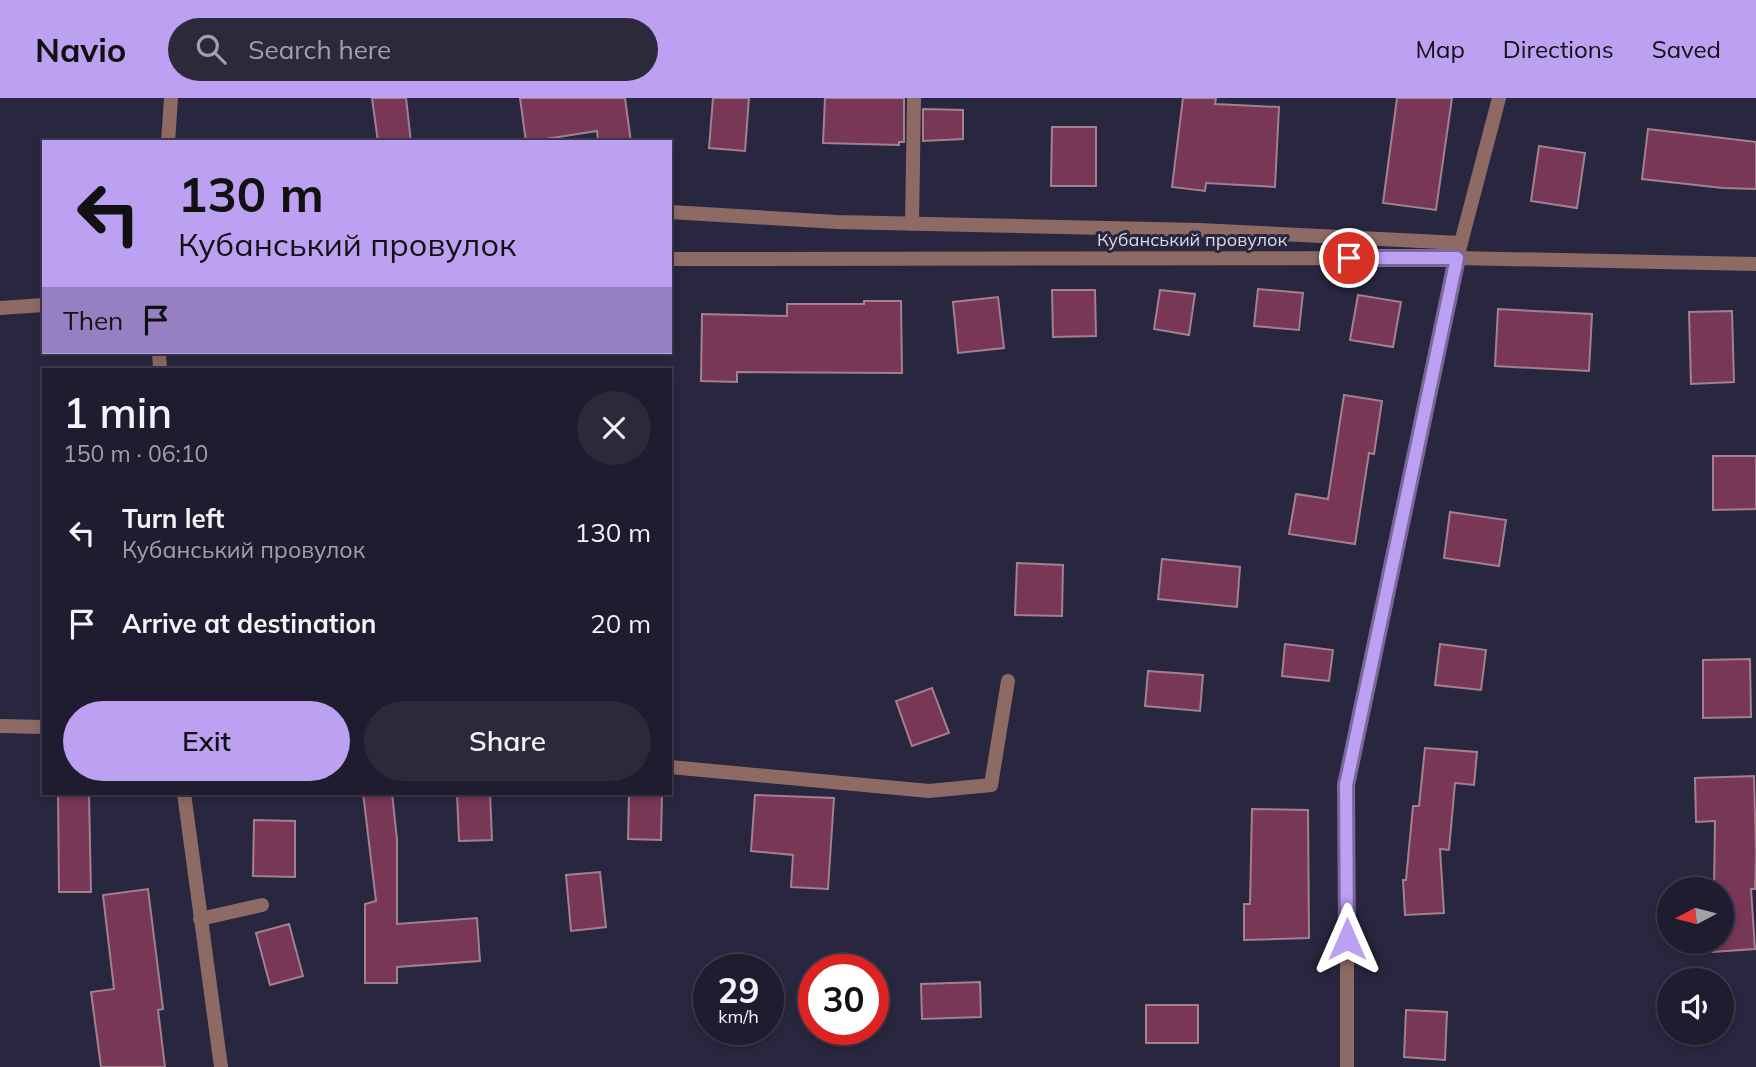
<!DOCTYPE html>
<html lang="en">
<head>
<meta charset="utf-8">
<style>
  body { margin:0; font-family:Mulish,sans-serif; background:#2c293b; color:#f1f3f6; height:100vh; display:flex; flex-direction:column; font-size:26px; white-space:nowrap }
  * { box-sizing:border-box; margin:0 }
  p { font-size:23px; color:#a1a1aa }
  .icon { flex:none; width:38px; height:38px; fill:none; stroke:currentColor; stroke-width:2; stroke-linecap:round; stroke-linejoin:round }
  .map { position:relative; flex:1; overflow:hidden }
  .side { position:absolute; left:42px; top:270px; width:630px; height:427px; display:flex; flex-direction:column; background:#1f1c2f; border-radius:0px; box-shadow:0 4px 10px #0003,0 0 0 2px #3c3a4b }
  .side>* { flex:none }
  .guide { position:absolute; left:42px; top:42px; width:630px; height:214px; border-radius:0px; box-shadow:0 4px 10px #0003,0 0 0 2px #3c3a4b; background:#bca0f2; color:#111; overflow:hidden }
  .needle { width:46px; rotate:263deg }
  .buttons { position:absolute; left:1657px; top:779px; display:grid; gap:14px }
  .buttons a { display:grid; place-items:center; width:77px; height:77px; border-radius:50%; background:#1f1c2f; box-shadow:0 4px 10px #0003,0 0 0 2px #3c3a4b; font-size:35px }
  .speed { position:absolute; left:693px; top:856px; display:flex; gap:14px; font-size:35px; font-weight:700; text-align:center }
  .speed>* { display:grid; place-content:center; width:91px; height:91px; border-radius:50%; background:#1f1c2f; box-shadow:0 4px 10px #0003,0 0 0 2px #3c3a4b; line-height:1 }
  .speed small { font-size:18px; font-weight:400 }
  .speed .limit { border:10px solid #d22; background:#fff; color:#111 }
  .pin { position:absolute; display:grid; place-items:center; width:60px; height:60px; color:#fff; margin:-30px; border:4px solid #fff; border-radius:50%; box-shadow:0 2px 7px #0007 }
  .me { position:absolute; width:77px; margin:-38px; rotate:0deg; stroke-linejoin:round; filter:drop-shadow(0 0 5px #0008) }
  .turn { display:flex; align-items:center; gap:24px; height:147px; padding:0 21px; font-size:32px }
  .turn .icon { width:91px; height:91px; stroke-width:2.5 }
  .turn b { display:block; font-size:49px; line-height:60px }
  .then { display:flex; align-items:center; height:66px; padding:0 21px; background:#0003; gap:14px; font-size:26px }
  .round { display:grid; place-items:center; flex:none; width:74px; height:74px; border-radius:37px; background:#2c293b }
  .head { display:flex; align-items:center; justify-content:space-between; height:119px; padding:0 21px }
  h1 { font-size:42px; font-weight:600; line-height:52px }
  .button { display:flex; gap:14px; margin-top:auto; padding:14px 21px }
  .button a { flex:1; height:80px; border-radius:42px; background:#bca0f2; color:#111; font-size:28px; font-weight:600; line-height:80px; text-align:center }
  .button a+a { background:#2c293b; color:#f1f3f6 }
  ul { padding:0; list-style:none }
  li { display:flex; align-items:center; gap:21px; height:91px; padding:0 21px }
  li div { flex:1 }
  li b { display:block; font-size:26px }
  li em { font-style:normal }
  header { display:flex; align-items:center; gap:42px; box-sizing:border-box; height:98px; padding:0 35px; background:#bca0f2; color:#111 }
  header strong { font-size:33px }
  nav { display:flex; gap:38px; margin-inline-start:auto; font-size:24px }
  .search { width:490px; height:63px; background:#2c293b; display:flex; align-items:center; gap:18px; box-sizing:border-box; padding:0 24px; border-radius:38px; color:#a1a1aa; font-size:26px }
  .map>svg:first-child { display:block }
</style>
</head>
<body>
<header>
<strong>Navio</strong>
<div class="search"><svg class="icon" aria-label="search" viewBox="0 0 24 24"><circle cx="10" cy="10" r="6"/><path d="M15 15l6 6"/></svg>Search here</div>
<nav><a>Map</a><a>Directions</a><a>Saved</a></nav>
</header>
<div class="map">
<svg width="1756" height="969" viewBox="0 0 1756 969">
  <rect width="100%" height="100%" fill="#29263f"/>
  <!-- building -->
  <g fill="#793757" stroke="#a2808e" stroke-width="2">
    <polygon points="372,0 406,0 411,44 378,44"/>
    <polygon points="520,0 625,0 631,44 598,44 597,33 526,44"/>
    <polygon points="713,0 749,0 745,53 709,50"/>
    <polygon points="825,0 904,0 904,44 899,44 899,47 823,45"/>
    <polygon points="1183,0 1216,0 1215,6 1279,9 1275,89 1206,85 1205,93 1172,89"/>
    <polygon points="1397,0 1452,0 1436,112 1383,105"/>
    <polygon points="923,11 963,12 963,41 923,43"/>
    <polygon points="1052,29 1096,29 1096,88 1051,88"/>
    <polygon points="1648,31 1756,44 1756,91 1723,90 1642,81"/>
    <polygon points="1539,48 1585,55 1577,110 1531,103"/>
    <polygon points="1258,191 1303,195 1299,232 1254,228"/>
    <polygon points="1052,192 1095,192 1096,238 1053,239"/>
    <polygon points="1160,192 1195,196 1189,237 1154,231"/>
    <polygon points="1358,197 1401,204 1393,249 1350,242"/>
    <polygon points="998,199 1004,250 958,255 953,204"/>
    <polygon points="864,203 901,203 902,275 737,274 737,284 701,283 702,216 787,218 787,206 864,206"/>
    <polygon points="1498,211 1592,216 1589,273 1495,268"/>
    <polygon points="1732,213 1734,284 1691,286 1689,214"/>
    <polygon points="1344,297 1382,303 1374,356 1369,355 1355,446 1289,436 1296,396 1328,401"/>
    <polygon points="1713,358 1756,358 1756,411 1713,412"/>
    <polygon points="1450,414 1506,422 1499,468 1444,460"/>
    <polygon points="1162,461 1240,469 1237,509 1158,501"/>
    <polygon points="1017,465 1063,467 1062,518 1015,517"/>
    <polygon points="1285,546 1333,552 1329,583 1282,578"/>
    <polygon points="1440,546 1486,552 1481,592 1435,587"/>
    <polygon points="1750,561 1751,619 1703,620 1703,562"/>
    <polygon points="1148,573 1203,577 1200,613 1145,608"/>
    <polygon points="932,590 949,635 912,648 896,603"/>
    <polygon points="1425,650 1477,654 1474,687 1455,685 1449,752 1440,751 1444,815 1405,817 1403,782 1406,782 1413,708 1419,708"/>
    <polygon points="1754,678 1756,756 1755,791 1751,791 1755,851 1713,854 1713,844 1722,844 1722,791 1714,791 1715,723 1696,724 1695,680"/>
    <polygon points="58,695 89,695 91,794 59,794"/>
    <polygon points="363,695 392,695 397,742 397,826 477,820 480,863 397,869 397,885 365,885 365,806 376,803"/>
    <polygon points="457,695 490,695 492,742 459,743"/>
    <polygon points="629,695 662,695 661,742 628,741"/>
    <polygon points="755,697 834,700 828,791 791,789 793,757 751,753"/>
    <polygon points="1252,711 1308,712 1309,840 1244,842 1244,806 1250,806"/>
    <polygon points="254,722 295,723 295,779 253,778"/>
    <polygon points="600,774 606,829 571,833 566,777"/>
    <polygon points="148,791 163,911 158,912 165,969 101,969 91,894 114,891 103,797"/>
    <polygon points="289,826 303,878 270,887 256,835"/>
    <polygon points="980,884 981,919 922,921 921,886"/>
    <rect x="1146" y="907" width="52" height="38"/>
    <polygon points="1406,912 1447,914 1445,962 1404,959"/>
  </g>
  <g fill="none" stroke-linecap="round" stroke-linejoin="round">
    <!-- lane -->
    <g stroke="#8d6b64" stroke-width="14">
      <polyline points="670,114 837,124 1199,132 1461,145"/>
      <polyline points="912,126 914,0"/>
      <polyline points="200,821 262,807"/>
    </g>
    <!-- street -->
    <g stroke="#8d6b64" stroke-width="14">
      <polyline points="168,44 171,0"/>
      <polyline points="670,161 1457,160 1756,166"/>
      <polyline points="0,210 44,207"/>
      <polyline points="159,254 160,271"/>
      <polyline points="0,628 44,629"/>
      <polyline points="670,669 929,693 991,687 1008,583"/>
      <polyline points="184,695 221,969"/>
      <polyline points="1347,969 1347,686 1457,160 1499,0"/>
    </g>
  </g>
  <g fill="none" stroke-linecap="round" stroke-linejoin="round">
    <!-- route casing -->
    <g stroke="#7a689d" stroke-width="18">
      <polyline id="route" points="1347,841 1346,687 1457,160 1349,160"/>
    </g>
    <!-- route -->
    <use href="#route" stroke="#bca0f2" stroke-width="12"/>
  </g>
  <g text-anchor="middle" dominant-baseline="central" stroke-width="6" stroke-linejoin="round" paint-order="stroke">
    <!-- street labels -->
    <g font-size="18" fill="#d9d8e9" stroke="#29263f">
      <text x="1192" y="141">Кубанський провулок</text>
    </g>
  </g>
</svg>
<div class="buttons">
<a><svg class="needle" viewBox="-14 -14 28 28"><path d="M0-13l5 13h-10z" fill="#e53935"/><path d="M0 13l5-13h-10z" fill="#a1a1aa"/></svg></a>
<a><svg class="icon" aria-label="sound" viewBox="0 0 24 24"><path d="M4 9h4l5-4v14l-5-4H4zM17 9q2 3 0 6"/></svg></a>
</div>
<div class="speed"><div>29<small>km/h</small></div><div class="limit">30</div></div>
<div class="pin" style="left:1349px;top:160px;background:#d93025"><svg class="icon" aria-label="arrive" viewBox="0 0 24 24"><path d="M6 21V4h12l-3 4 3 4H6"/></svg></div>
<svg class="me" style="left:1347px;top:841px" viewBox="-20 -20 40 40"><path d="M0-17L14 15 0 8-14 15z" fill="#bca0f2" stroke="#fff" stroke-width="4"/></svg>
<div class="guide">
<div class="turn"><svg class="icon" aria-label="left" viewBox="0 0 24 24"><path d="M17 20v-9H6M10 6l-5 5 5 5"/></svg><div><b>130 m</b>Кубанський провулок</div></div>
<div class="then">Then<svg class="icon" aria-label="arrive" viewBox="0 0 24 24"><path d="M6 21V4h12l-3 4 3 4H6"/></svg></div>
</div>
<section class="side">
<div class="head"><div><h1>1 min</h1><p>150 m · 06:10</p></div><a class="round"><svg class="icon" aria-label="close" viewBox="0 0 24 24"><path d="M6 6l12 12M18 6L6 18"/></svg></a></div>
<ul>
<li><svg class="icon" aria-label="left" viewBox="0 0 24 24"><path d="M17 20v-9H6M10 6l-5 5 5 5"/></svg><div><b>Turn left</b><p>Кубанський провулок</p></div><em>130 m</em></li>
<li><svg class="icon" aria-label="arrive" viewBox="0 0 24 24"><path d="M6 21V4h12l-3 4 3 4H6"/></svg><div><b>Arrive at destination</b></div><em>20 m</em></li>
</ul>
<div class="button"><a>Exit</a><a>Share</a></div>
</section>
</div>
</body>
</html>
